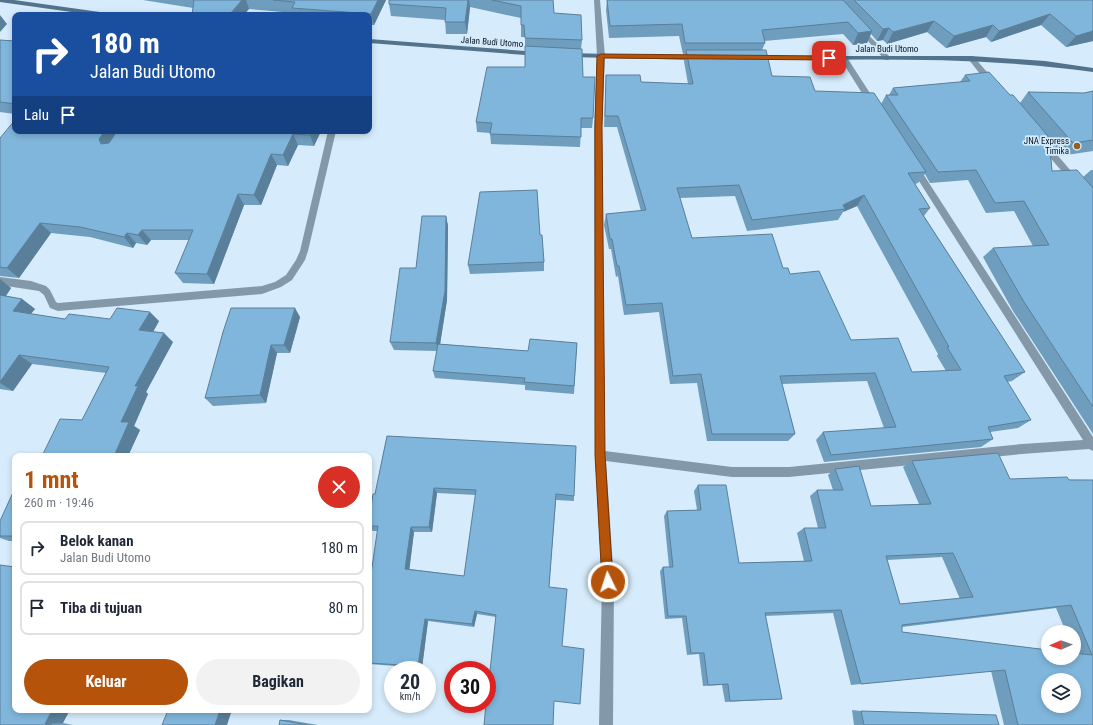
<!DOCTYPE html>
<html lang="id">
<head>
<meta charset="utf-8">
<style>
  body { margin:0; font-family:"Roboto Condensed",sans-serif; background:#f2f2f3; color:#1f2937; height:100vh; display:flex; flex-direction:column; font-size:15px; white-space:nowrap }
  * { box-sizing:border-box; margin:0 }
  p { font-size:13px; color:#747a83 }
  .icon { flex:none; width:22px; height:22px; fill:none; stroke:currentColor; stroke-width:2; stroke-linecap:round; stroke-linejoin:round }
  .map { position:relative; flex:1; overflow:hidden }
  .side { position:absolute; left:12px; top:453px; width:360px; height:260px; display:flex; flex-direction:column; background:#fff; border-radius:8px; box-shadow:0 2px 6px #0003 }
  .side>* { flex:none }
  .guide { position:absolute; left:12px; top:12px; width:360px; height:122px; border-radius:8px; box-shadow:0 2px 6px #0003; background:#1a4fa0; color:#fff; overflow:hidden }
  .needle { width:26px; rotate:268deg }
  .buttons { position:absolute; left:1041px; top:625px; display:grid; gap:8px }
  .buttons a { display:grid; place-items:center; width:40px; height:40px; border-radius:50%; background:#fff; box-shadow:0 2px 6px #0003; font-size:20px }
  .speed { position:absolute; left:384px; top:661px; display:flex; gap:8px; font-size:20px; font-weight:700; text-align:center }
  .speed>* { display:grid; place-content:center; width:52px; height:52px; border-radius:50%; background:#fff; box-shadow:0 2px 6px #0003; line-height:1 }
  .speed small { font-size:10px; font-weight:400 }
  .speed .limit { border:6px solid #d22; background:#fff; color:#111 }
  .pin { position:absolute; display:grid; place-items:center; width:34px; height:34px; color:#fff; margin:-17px; border-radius:8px; box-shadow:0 2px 6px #0006 }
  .me { position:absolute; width:44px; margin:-22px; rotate:356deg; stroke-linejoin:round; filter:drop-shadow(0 0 3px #0008) }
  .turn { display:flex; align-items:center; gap:14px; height:84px; padding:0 12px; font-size:18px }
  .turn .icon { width:52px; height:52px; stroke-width:2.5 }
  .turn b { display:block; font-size:28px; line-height:34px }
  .then { display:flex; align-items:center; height:38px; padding:0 12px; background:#0003; gap:8px; font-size:15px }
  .round { display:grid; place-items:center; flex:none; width:42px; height:42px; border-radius:21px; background:#f2f2f3 }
  .summary { display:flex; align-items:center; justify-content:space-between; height:68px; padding:0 12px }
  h1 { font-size:24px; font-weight:700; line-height:30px; color:#b45309 }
  .action { display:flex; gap:8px; margin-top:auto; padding:8px 12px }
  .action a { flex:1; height:46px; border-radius:24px; background:#b45309; color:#fff; font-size:16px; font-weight:700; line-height:46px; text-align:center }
  .action a+a { background:#f2f2f3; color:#1f2937 }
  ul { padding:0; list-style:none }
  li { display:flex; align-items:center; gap:12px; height:54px; margin:0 8px 6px; padding:0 4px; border:2px solid #e0e1e3; border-radius:8px }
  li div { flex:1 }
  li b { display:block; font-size:15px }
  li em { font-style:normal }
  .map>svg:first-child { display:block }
</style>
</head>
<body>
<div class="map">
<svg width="1093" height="725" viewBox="0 0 1093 725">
  <rect width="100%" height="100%" fill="#d6ebfb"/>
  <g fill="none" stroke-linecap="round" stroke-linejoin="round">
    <!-- street -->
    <g fill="#8399aa" fill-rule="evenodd">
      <polygon points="594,0 600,0 605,56 602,127 605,451 732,467 789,467 1022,444 1083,440 912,170 912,166 918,166 1093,437 1093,451 1089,449 1022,454 789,477 732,477 606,461 614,582 613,725 599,725 602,582 595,455 594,127 597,56"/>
      <polygon points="858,28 862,28 889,56 889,60 885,60 858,30"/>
      <polygon points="842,56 846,56 877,104 876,106 870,106 840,58"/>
      <polygon points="969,56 973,56 994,80 994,84 988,84 969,60"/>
      <polygon points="328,131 336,131 308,251 305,260 292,280 281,287 262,294 58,311 50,308 44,295 39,291 0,285 0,277 31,281 46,286 50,290 56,302 58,303 262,286 275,282 286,275 296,260 300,251"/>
      <polygon points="1044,142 1047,143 1077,178 1078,180 1077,182 1071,182 1041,147 1041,143"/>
    </g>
    <!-- secondary -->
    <g fill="#52738b" fill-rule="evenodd">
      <polygon points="0,0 14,0 107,13 110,15 93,15 0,2"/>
      <polygon points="369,39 539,52 542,54 539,56 369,43"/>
      <polygon points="567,53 698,56 702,58 698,60 569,57 567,57"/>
      <path d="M752,56H971L1045,61L1093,68V72C981,56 867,60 754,60H752Z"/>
    </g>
  </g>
  <!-- wall -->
  <g fill="#6e9dbd" fill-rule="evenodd">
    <polygon points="143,0 386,0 374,25 369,25 369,15 295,15 294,13 249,9 193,8"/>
    <polygon points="389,0 553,0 554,13 582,40 581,49 583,77 593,118 592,128 581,128 580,147 491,144 490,133 477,132 476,122 525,67 525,37 521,37 521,18 470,7 467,34 446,34 445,20 391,16 389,4"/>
    <path d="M607,0H1093V41L1066,47L1041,25L991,42L986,37L946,48L927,32L887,44L883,40L877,41L871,34L867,43L853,45L843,34L764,41L765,43L762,50L772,76L815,91L881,104L886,95H889L893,88L960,82L965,75L1010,95L1020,103L1028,92L1084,93L1093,91V151L1060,156L1056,151L1051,156L1052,171L1083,177L1091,170H1093V434L1013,311L983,257L993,248L1033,246L1014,211L986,213L968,180L930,183L925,174L918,183L915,184L930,208L924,216L1025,372L1012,381L1007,382L1031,420L1018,428L990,432L993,439L981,447L824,462L816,440L823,432L884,428L867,381L782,384L795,434L788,441H707L697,383L670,384L659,312L624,315L618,276L616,277L611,249H609L604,225L606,214L641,211L617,127H604L606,75L641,82L688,84L684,61L685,54H683L679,36L609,38L606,10ZM735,196L747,231L838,220L843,212L857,206L938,354L937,356L946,371L912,372L851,340L790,274L783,268L692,238L680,198Z"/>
    <polygon points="0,40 15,41 15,114 0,112"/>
    <polygon points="15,131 321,131 314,146 298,145 288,166 277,165 261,205 244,205 214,284 183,283 175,273 189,240 151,240 147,245 136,243 133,248 90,237 51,233 19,278 0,276 0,138"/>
    <polygon points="446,216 448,226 447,300 440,344 528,351 577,343 574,394 525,390 525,385 435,378 433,371 437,351 394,350 390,342 416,268"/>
    <polygon points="540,235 544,262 544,271 470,274 468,265"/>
    <polygon points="0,279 11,288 6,296 22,299 35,309 30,314 65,319 110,319 159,321 153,332 173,342 146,392 148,394 134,426 140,430 128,456 42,456 82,420 106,373 32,364 13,391 0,389"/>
    <polygon points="300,317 290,353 277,353 266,403 213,406 205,398"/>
    <path d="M387,436L574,496V501L556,500L549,587L562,646L580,704L496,617L477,614L474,627L428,621L422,668L369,664V574H371L378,531H373L369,527V523ZM437,493L476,495L464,576L409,569L414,532H432Z"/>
    <path d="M912,461L1010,479L1093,480V725H1004L991,671L851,685L833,613L765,616L782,699L725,702L722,685L703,686L699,654L687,655L682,618L665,619L660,571L663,567H669L664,516L667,511L697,510L694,491L698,485L739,563L804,561L797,533L804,528H818L810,496L817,490H833L828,475L835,469L871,506L919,504L903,467ZM942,557L960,599L900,604L887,560ZM1056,608L1066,632H1074V653L902,632V627Z"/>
    <polygon points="15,488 15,541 9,541 0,538 0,521"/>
    <polygon points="15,710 63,723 73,725 0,725"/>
    <polygon points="852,710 861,711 999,725 854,725"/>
    <polygon points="280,720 289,720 318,725 279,725"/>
  </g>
  <!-- shaded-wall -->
  <g fill="#5a7f9a">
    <polygon points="242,0 246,0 249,9 244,15 229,15"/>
    <polygon points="378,0 386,0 374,25 371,14"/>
    <polygon points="468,0 469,0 470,7 467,34 465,22"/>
    <polygon points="1050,14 1041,25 991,42 999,31"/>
    <polygon points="0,15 7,24 0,32"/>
    <polygon points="934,21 927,32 887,44 893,32"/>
    <polygon points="993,25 986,37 946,48 954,36"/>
    <polygon points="889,28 883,40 877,41 883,29"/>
    <polygon points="872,31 867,43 853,45 858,33"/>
    <polygon points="1093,31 1093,41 1066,47 1076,36"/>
    <polygon points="105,131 122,131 108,150 101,144 99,139"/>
    <polygon points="312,131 321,131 314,146 310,135"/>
    <polygon points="293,134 298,145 288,166 283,155"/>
    <polygon points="271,154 277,165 261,205 254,195"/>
    <polygon points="238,194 244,205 214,284 207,274"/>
    <polygon points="864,195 857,206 843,212 845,209 843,205"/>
    <polygon points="446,216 448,226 447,300 439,351 436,343"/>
    <polygon points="40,223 51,233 19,278 7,268"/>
    <polygon points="142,230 151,240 147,245 138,235"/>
    <polygon points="127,233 136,243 133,248 124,237"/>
    <polygon points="0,279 11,288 1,303 0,302"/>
    <polygon points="22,299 35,309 25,321 13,311"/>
    <polygon points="295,308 300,317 290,353 284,345"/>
    <polygon points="150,312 159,321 149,339 139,330"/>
    <polygon points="164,333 173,342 146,392 148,394 134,426 140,430 128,456 114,456 121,422 135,386"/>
    <polygon points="271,345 277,353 266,403 260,395"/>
    <polygon points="19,355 32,364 13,391 0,383 0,382"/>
    <polygon points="434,488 437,493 432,532 429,527"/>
    <polygon points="411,527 414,532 409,573 405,569"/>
    <polygon points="475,611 477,614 474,627 472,624"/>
    <polygon points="425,619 428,621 422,668 418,666"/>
    <polygon points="52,710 70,710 63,723 45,724"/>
    <polygon points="220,710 232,710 227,725 215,725"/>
  </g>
  <!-- building -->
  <g fill="#80b6dc" stroke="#5a7f9a" fill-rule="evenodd">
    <polygon points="194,0 242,0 229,15 192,15"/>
    <polygon points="273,0 378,0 371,14 292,8 295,2"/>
    <polygon points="389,0 468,0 465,22 445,22 446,8 389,4"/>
    <polygon points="492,0 553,0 554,13 581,15 582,40 525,38 524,25 521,25 521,6"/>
    <polygon points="607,0 843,0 872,31 858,33 848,22 762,30 765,43 685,43 682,24 610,26"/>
    <polygon points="854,0 1093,0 1093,31 1076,36 1050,14 999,31 993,25 954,36 934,21 893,32 889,28 883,29"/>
    <polygon points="0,40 15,41 15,104 0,102"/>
    <polygon points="525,46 582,49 583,77 595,77 593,118 581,118 581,137 490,134 492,123 476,122 487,67 525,67"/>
    <path d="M686,50H766L772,76L810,77L815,91L874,93L926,172L908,173L930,208L919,209L1025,372L1004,376L1031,420L988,427L993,439L831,455L823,432L896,427L875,373L780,376L795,434H712L701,374L673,376L662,303L626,305L619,266H617L612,239H610L606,214L646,210L618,116H605L606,75H640L641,82L693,84ZM739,185L752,220L845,209L843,205L864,195L949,347H947L961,370L912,372L898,338L851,340L819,271L790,274L788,268H783L772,234L692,238L677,188Z"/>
    <polygon points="989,72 1010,95 1013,95 1058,148 1050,149 1052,171 1077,170 1093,188 1093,407 1024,302 993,248 1049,245 1024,201 995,203 976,170 938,172 886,95 898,95 893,88 970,81 965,75"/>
    <polygon points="1093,91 1093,140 1073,143 1028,92 1084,93"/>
    <polygon points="15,120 15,131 105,131 99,139 101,144 109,143 117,131 312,131 310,135 293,134 283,155 271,154 254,195 238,194 207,274 175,273 193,230 142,230 138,235 127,233 124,237 80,227 40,223 7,268 0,267 0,138"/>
    <polygon points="537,190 540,235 542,235 544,262 468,265 480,192"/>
    <polygon points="422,216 446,216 445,291 436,343 390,342 400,268 416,268"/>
    <polygon points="0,295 22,299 13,311 65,319 69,314 110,319 117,308 150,312 139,330 164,333 135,386 138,386 121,422 129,422 114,456 42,456 60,419 82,420 109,367 19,355 0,382"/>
    <polygon points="231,308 295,308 284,345 271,345 260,395 205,398 223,332"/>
    <polygon points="530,339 577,343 574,386 524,382 525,378 433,371 438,344 528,351"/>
    <path d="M387,436L576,446L574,496L556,494L549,587L567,589L562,646L584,649L580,704L554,701L553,725H484L486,704H487V699L496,615L475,611L472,624L425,619L418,666L369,663V574H371L378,526H369V523L373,494H375ZM434,488L476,490L464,576L405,569L411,527H429Z"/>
    <path d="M998,453L1010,479L1067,477L1069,480H1093V725H1018L1005,670L861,684L841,610L765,613L782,699L730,701L728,684L708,685L704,653H691L686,616H668L663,567H673L667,511L701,510L698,485H726L739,563L812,561L804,528H826L817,490H843L835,469L859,466L871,506L931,504L912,461ZM953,553L973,597L900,604L886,556ZM1071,605L1092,655L1074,653V658H1048V650L902,632V625ZM1048,680H1074V706H1048Z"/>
    <polygon points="334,454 334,456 262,456 262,455"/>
    <polygon points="15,488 15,536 0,536 0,521"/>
    <polygon points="0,565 15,567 15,710 52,710 45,724 52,725 0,725"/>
    <polygon points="168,710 220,710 215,725 162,725"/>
    <polygon points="861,711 996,715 999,725 864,725"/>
    <polygon points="280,720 307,725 279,725"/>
  </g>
  <!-- route -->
  <polygon fill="#b45309" stroke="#753606" points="601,54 829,56 833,58 829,60 604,58 602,127 605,455 613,582 612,585 608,587 604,585 602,582 595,455 595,127 597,56"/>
  <!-- markers -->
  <circle fill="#995c21" stroke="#d6ebfb" stroke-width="1.5" cx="1077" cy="146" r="4"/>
  <g text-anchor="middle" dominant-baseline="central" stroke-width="3.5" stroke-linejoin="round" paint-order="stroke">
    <!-- far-street labels -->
    <g font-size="9" fill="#021523" stroke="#d6ebfb">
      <text transform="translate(492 42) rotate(4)">Jalan Budi Utomo</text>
      <text x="887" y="49">Jalan Budi Utomo</text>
    </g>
    <!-- far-poi labels -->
    <g font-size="9" fill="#021523" stroke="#d6ebfb" text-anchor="end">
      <text x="1069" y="141">JNA Express<tspan x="1069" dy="10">Timika</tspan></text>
    </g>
  </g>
</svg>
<div class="buttons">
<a><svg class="needle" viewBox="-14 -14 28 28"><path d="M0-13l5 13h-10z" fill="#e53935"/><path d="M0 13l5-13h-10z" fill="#747a83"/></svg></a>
<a><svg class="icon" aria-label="layers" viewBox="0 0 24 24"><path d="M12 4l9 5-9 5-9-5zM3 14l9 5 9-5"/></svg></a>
</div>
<div class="speed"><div>20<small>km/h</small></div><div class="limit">30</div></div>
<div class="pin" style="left:829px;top:58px;background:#d93025"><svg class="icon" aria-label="arrive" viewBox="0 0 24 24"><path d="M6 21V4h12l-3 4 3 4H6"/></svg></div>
<svg class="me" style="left:608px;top:582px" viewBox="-20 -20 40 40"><circle r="17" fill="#b45309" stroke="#fff" stroke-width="3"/><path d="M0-11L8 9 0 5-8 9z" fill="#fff"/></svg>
<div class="guide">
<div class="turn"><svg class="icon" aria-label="right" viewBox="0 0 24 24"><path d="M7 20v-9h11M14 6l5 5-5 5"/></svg><div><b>180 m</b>Jalan Budi Utomo</div></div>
<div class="then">Lalu<svg class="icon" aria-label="arrive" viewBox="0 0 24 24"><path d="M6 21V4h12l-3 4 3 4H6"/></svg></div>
</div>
<section class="side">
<div class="summary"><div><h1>1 mnt</h1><p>260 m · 19:46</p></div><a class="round" style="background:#d93025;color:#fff"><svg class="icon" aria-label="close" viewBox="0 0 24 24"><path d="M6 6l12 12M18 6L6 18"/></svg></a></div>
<ul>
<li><svg class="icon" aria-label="right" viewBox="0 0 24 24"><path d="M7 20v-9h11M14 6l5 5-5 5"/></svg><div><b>Belok kanan</b><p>Jalan Budi Utomo</p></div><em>180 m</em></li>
<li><svg class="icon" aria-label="arrive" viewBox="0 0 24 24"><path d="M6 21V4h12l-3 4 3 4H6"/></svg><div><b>Tiba di tujuan</b></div><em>80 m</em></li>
</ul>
<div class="action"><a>Keluar</a><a>Bagikan</a></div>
</section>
</div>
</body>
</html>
